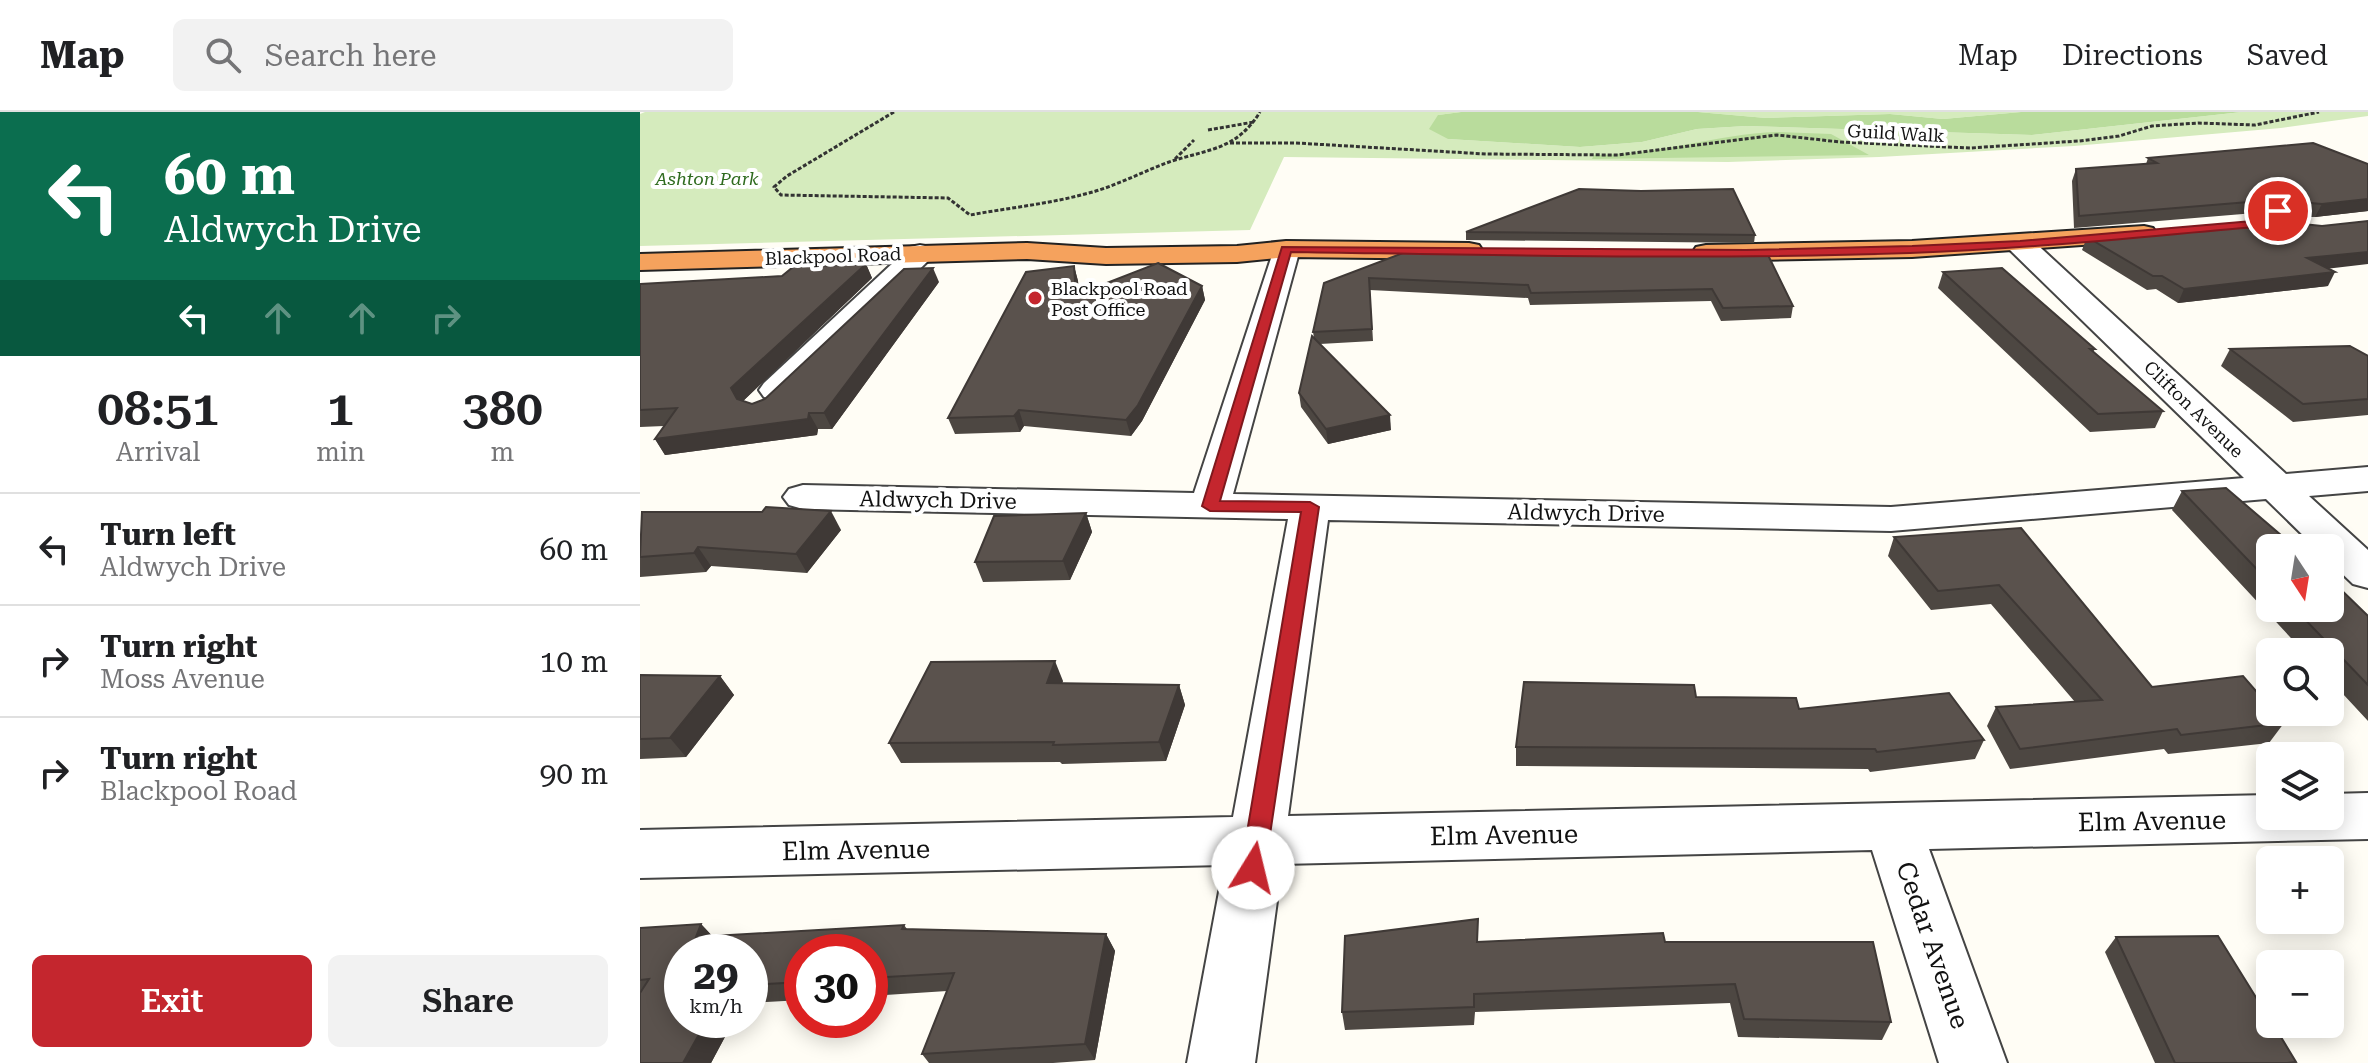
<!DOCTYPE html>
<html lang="en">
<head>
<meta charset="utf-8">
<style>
  body { margin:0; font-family:"Roboto Serif",serif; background:#f2f2f2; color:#202124; height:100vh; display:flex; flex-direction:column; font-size:30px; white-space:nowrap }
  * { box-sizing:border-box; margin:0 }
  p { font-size:26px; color:#757577 }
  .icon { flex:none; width:44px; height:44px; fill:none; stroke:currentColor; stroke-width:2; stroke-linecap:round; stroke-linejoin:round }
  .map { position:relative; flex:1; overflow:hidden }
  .panel { display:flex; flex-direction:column; background:#fff; width:640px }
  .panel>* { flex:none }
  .hud { background:#0b6e4f; color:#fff; overflow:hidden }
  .needle { width:52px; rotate:168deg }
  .buttons { position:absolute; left:1616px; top:422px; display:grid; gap:16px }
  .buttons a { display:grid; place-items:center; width:88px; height:88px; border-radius:12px; background:#fff; box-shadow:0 4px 20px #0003; font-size:40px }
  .speed { position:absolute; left:24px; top:822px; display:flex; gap:16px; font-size:40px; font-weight:700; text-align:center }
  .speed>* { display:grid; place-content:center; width:104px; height:104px; border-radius:50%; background:#fff; box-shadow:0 4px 20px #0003; line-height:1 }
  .speed small { font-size:20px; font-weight:400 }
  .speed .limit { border:12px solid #d22; background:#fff; color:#111 }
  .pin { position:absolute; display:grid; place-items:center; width:68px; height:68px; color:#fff; margin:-34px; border:4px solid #fff; border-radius:50%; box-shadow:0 2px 8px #0007 }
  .me { position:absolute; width:88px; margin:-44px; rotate:9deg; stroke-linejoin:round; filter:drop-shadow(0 0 6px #0008) }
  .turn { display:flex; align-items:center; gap:28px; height:168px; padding:0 32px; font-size:36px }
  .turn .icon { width:104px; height:104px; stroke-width:2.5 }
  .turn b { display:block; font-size:56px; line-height:68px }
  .lanes { display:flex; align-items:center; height:76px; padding:0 32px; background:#0003; justify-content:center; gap:40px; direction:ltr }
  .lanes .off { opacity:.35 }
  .eta { display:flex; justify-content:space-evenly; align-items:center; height:136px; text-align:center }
  .eta b { font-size:48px; font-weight:600; line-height:56px }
  .primary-button { display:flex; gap:16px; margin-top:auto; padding:16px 32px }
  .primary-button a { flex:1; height:92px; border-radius:12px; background:#c4262e; color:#fff; font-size:32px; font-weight:600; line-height:92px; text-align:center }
  .primary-button a+a { background:#f2f2f2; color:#202124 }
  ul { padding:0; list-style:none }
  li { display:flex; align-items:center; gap:24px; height:112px; padding:0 32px; border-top:2px solid #e0e0e0 }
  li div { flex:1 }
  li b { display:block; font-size:30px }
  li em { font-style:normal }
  header { display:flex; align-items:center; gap:48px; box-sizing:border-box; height:112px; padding:0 40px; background:#fff; border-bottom:2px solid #e0e0e0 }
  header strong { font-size:38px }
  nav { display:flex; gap:44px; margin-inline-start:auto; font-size:28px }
  .search { width:560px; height:72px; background:#f2f2f2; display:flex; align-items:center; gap:20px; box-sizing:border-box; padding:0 28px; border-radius:12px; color:#757577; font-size:30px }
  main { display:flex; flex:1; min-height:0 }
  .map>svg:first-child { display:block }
</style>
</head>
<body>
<header>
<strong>Map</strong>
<div class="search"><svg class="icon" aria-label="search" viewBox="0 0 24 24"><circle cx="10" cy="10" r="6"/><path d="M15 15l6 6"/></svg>Search here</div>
<nav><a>Map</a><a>Directions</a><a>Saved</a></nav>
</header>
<main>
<section class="panel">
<div class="hud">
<div class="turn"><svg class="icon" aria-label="left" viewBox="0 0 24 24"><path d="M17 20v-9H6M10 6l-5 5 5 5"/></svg><div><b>60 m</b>Aldwych Drive</div></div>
<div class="lanes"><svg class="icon" aria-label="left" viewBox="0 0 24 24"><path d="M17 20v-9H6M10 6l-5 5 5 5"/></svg><svg class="icon off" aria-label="ahead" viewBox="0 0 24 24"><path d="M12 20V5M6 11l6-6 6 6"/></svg><svg class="icon off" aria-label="ahead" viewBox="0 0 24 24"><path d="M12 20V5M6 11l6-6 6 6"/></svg><svg class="icon off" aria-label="right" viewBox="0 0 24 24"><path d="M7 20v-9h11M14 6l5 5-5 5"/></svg></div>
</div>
<div class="eta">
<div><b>08:51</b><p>Arrival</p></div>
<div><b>1</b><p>min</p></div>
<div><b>380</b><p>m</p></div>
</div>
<ul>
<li><svg class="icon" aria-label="left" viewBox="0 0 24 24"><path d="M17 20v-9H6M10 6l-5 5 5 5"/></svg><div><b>Turn left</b><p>Aldwych Drive</p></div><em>60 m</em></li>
<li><svg class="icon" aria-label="right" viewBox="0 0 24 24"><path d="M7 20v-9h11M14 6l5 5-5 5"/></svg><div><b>Turn right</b><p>Moss Avenue</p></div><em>10 m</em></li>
<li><svg class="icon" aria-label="right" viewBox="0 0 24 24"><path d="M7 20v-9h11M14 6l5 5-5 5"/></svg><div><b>Turn right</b><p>Blackpool Road</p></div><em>90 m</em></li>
</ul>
<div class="primary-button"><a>Exit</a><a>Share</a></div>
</section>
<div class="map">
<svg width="1728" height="951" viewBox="0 0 1728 951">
  <rect width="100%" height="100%" fill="#fffdf5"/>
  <!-- green -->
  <g fill="#d5ebbd">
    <polygon points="5,0 821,0 798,3 808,27 940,35 1002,30 1057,17 1106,14 1392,23 1602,0 1728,0 1728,4 1641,16 1434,34 1239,45 1088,50 644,45 610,118 0,134 0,2"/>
    <polygon points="1058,0 1381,0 1303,7 1250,2 1126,6"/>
  </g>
  <!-- forest -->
  <g fill="#b9dc9c">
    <polygon points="821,0 1058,0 1126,6 1250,2 1303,7 1381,0 1602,0 1392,23 1106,14 1057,17 1002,30 940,35 808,27 789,17 798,3"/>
    <path d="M1137,20L1191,22L1229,43L952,47L954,43C1016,44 1075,22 1137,20Z"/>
  </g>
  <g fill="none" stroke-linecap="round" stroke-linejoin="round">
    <!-- minor casing -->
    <g stroke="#444" stroke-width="4">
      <g id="minor">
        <polygon points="1380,124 1390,126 1646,362 1728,355 1728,379 1669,384 1728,438 1728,476 1713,472 1690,450 1690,436 1676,436 1626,387 1251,419 688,408 648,704 1630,683 1630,704 1690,704 1690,682 1728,681 1728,727 1289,737 1367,951 1299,951 1232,738 642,752 615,951 547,951 584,753 0,766 0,718 593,705 648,407 163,397 149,393 143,385 149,377 163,373 554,381 636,131 656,131 660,137 593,382 1251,395 1604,366 1370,138 1367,132 1370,126"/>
        <polygon points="280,133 290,135 294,141 290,147 148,285 136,288 124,285 119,278 124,271 270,135"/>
      </g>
    </g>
    <!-- highway casing -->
    <g stroke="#222" stroke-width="4">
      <g id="highway">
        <path d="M1728,82V96L1646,106C1637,116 1632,120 1618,117L1614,111L1629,94Z"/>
        <polygon points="1504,114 1513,116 1517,122 1513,128 1272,145 1066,149 1056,147 1052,141 1056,135 1066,133 1272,129"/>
        <polygon points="646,129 829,131 839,133 843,139 839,145 829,147 646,145 597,150 466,152 387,147 0,158 0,142 387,131 466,136 597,134"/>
      </g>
    </g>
    <!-- path -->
    <g stroke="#333" stroke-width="3" stroke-dasharray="4 2" stroke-linecap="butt">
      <path d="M254,0L147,64L134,75L141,83L308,86L330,103C368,96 408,92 445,82C475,75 503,59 532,49C570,37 597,37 620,0"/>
      <polyline points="568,18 614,10"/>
      <polyline points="590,31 656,31 846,42 978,43 1137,23 1200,30 1330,36 1439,29 1479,24 1512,14 1558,11 1615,13 1679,0"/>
      <polyline points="535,47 554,28"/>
    </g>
    <!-- minor -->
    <use href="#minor" fill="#fff" fill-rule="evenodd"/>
    <!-- highway -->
    <use href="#highway" fill="#f5a25d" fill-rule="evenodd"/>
  </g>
  <!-- wall -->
  <g fill="#4d4742">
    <polygon points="1508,46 1728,52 1728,99 1675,105 1627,100 1434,116 1432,69 1436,57 1506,52"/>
    <polygon points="1682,114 1688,157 1688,174 1538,191 1516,177 1507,178 1442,138 1447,125"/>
    <polygon points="826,120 1115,123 1114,131 826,128"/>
    <polygon points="771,138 1127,141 1153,194 1151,206 1081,209 1071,189 890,193 888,186 730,178 733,229 680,232 751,318 688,332 661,295 659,281 674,226 673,220 684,171"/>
    <polygon points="226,152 232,166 103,289 112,292 125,287 299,170 192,317 178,317 177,323 25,343 15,327 24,314 0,315 0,172 142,164"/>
    <polygon points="434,154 438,169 439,182 562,174 565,188 502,309 491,324 384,314 380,320 315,322 308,306"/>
    <polygon points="1303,160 1455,237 1453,240 1523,299 1515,316 1450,320 1298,176"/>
    <polygon points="1590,237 1728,244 1728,303 1653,310 1581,254"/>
    <polygon points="1542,379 1630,436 1630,496 1690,496 1728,504 1728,609 1690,568 1690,540 1664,540 1532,398"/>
    <polygon points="446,401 452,420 430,468 343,470 335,450"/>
    <polygon points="1381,416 1512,575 1644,611 1629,631 1528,642 1524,637 1370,657 1347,614 1356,595 1435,590 1351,492 1291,498 1248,444 1254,425"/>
    <polygon points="201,418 167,461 71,454 66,460 0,465 0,422"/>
    <polygon points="0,563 80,564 94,583 46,645 0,647"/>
    <polygon points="423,569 422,571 539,573 545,593 526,649 422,652 420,650 261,651 249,631"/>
    <polygon points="1056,585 1159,597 1344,628 1335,647 1230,660 1228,657 876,654 876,635"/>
    <polygon points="61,812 72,824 264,813 267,817 466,822 475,839 455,948 413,951 289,951 282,942 307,879 230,884 230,840 162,840 162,888 110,891 110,840 42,908 94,908 71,951 0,951 0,816"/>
    <polygon points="1476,825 1656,950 1655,951 1515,951 1465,840"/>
    <polygon points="1025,830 1251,910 1242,928 1098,925 1090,891 835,900 834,913 705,918 702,900"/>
  </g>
  <!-- shaded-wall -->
  <g fill="#3f3936">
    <polygon points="1728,87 1728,99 1675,105 1682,92"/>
    <polygon points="1728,140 1728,152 1660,160 1667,146"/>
    <polygon points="226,152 232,166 100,292 91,276"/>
    <polygon points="434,154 438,169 440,198 436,183"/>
    <polygon points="293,156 299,170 192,317 184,301"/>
    <polygon points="1695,160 1688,174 1538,191 1544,177"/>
    <polygon points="562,174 565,188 502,309 491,324 486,308"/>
    <polygon points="379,298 384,314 380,320 374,304"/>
    <polygon points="169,301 178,317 177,323 25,343 15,327"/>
    <polygon points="750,303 751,318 688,332 686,317"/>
    <polygon points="191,399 201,418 167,461 156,442"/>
    <polygon points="446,401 452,420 430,468 423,449"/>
    <polygon points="58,435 71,454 66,460 54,441"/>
    <polygon points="415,549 423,569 415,590 407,571"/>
    <polygon points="80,564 94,583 46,645 30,626"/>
    <polygon points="539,573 545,593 526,649 519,630"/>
    <polygon points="61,812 78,830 56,825"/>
    <polygon points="466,822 475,839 455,948 445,932"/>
    <polygon points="67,908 94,908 71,951 43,951"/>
  </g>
  <!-- building -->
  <g fill="#5a524d" stroke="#3f3936" stroke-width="2">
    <polygon points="1673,31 1728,52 1728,87 1682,92 1633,88 1439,104 1436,57 1517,51 1508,46"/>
    <polygon points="939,77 1001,79 1093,77 1115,123 826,120"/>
    <polygon points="1633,109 1682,114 1728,109 1728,140 1667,146 1695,160 1544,177 1522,164 1513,164 1447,125"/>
    <polygon points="771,138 1127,141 1153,194 1083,196 1072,177 891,181 888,173 729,166 732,217 673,220 684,171"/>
    <polygon points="518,151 562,174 498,293 486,308 379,298 374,304 308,306 386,160 434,154 436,183"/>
    <polygon points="226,152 91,276 97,287 112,292 125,287 264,157 293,156 184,301 169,301 168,307 15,327 37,296 0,298 0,172 142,164 153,155"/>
    <polygon points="1362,156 1455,237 1450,237 1523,299 1458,302 1303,160"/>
    <polygon points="672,224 750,303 686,317 659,281"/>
    <polygon points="1710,234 1728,244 1728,287 1663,292 1590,237"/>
    <polygon points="1586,376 1656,436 1630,436 1630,471 1542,379"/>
    <polygon points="126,395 191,399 156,442 58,435 54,441 0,445 2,400 122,400"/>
    <polygon points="446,401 423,449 335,450 354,404"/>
    <polygon points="1381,416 1512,575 1603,564 1630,595 1630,600 1634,600 1644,611 1541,623 1537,617 1380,637 1356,595 1462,588 1359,473 1298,479 1254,425"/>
    <polygon points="1690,467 1728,504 1728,573 1654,496 1690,496"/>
    <polygon points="415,549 407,571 539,573 519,630 413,633 414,630 249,631 291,550"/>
    <polygon points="0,563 80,564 30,626 0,627"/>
    <polygon points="884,570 1054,573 1056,585 1156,586 1159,597 1309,581 1344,628 1237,640 1235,637 876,635"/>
    <polygon points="838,807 837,830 1023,821 1025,830 1233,830 1251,910 1104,907 1095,872 834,882 834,895 702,900 705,824"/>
    <polygon points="61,812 56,825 264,813 262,817 466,822 445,932 282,942 314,861 230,866 230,840 162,840 162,870 110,873 110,840 42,840 42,908 67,908 43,951 0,951 0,881 9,867 0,868 0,816"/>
    <polygon points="1578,824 1630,908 1630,912 1633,912 1656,950 1647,951 1535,951 1476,825"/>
  </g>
  <!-- route -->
  <path fill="#c4262e" stroke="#7f191e" stroke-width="2" d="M1634,97L1643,99L1627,114C1508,124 1390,137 1270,141C1064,148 857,143 651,140L580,389L670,390L679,395L625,756L621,764L613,767L604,764L601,756L661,400L570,399L562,394L642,135L1106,138L1272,134L1380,129L1624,108Z"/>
  <!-- markers -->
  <circle fill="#c4262e" stroke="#fff" stroke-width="3" cx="395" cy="186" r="8"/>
  <g text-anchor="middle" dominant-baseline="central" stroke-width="8" stroke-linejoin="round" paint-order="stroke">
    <!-- far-street labels -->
    <g font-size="18" fill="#111" stroke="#fff">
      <text transform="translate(1256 21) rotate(3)">Guild Walk</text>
      <text transform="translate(193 144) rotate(-2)">Blackpool Road</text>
      <text transform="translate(1554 297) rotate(44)">Clifton Avenue</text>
    </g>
    <!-- far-park labels -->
    <g font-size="18" font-style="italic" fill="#2f6b1f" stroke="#fff">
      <text x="67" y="66">Ashton Park</text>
    </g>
    <!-- far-poi labels -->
    <g font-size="18" fill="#111" stroke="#fff" text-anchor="start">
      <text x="411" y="176">Blackpool Road<tspan x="411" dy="21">Post Office</tspan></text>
    </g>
    <!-- street labels -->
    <g font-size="22" fill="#111" stroke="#fff">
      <text transform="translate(298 388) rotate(1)">Aldwych Drive</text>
      <text transform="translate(946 401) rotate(1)">Aldwych Drive</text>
    </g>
    <!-- near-street labels -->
    <g font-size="26" fill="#111" stroke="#fff">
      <text transform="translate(1512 709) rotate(-1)">Elm Avenue</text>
      <text transform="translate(864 723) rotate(-1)">Elm Avenue</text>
      <text transform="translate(216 738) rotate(-1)">Elm Avenue</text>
      <text transform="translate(1293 833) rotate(71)">Cedar Avenue</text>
    </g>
  </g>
</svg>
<div class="buttons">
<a><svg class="needle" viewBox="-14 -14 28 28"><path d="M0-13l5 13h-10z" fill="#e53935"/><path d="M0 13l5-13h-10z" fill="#757577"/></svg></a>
<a><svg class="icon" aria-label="search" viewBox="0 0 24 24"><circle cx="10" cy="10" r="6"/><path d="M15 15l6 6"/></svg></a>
<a><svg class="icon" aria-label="layers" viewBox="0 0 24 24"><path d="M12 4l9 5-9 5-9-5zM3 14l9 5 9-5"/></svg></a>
<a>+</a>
<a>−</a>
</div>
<div class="speed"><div>29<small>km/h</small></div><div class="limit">30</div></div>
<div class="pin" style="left:1638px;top:99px;background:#d93025"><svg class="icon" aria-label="arrive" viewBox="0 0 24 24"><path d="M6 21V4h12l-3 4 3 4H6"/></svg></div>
<svg class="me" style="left:613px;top:756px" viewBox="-20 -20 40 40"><circle r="19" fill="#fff"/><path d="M0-13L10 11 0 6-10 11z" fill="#c4262e"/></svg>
</div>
</main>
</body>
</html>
